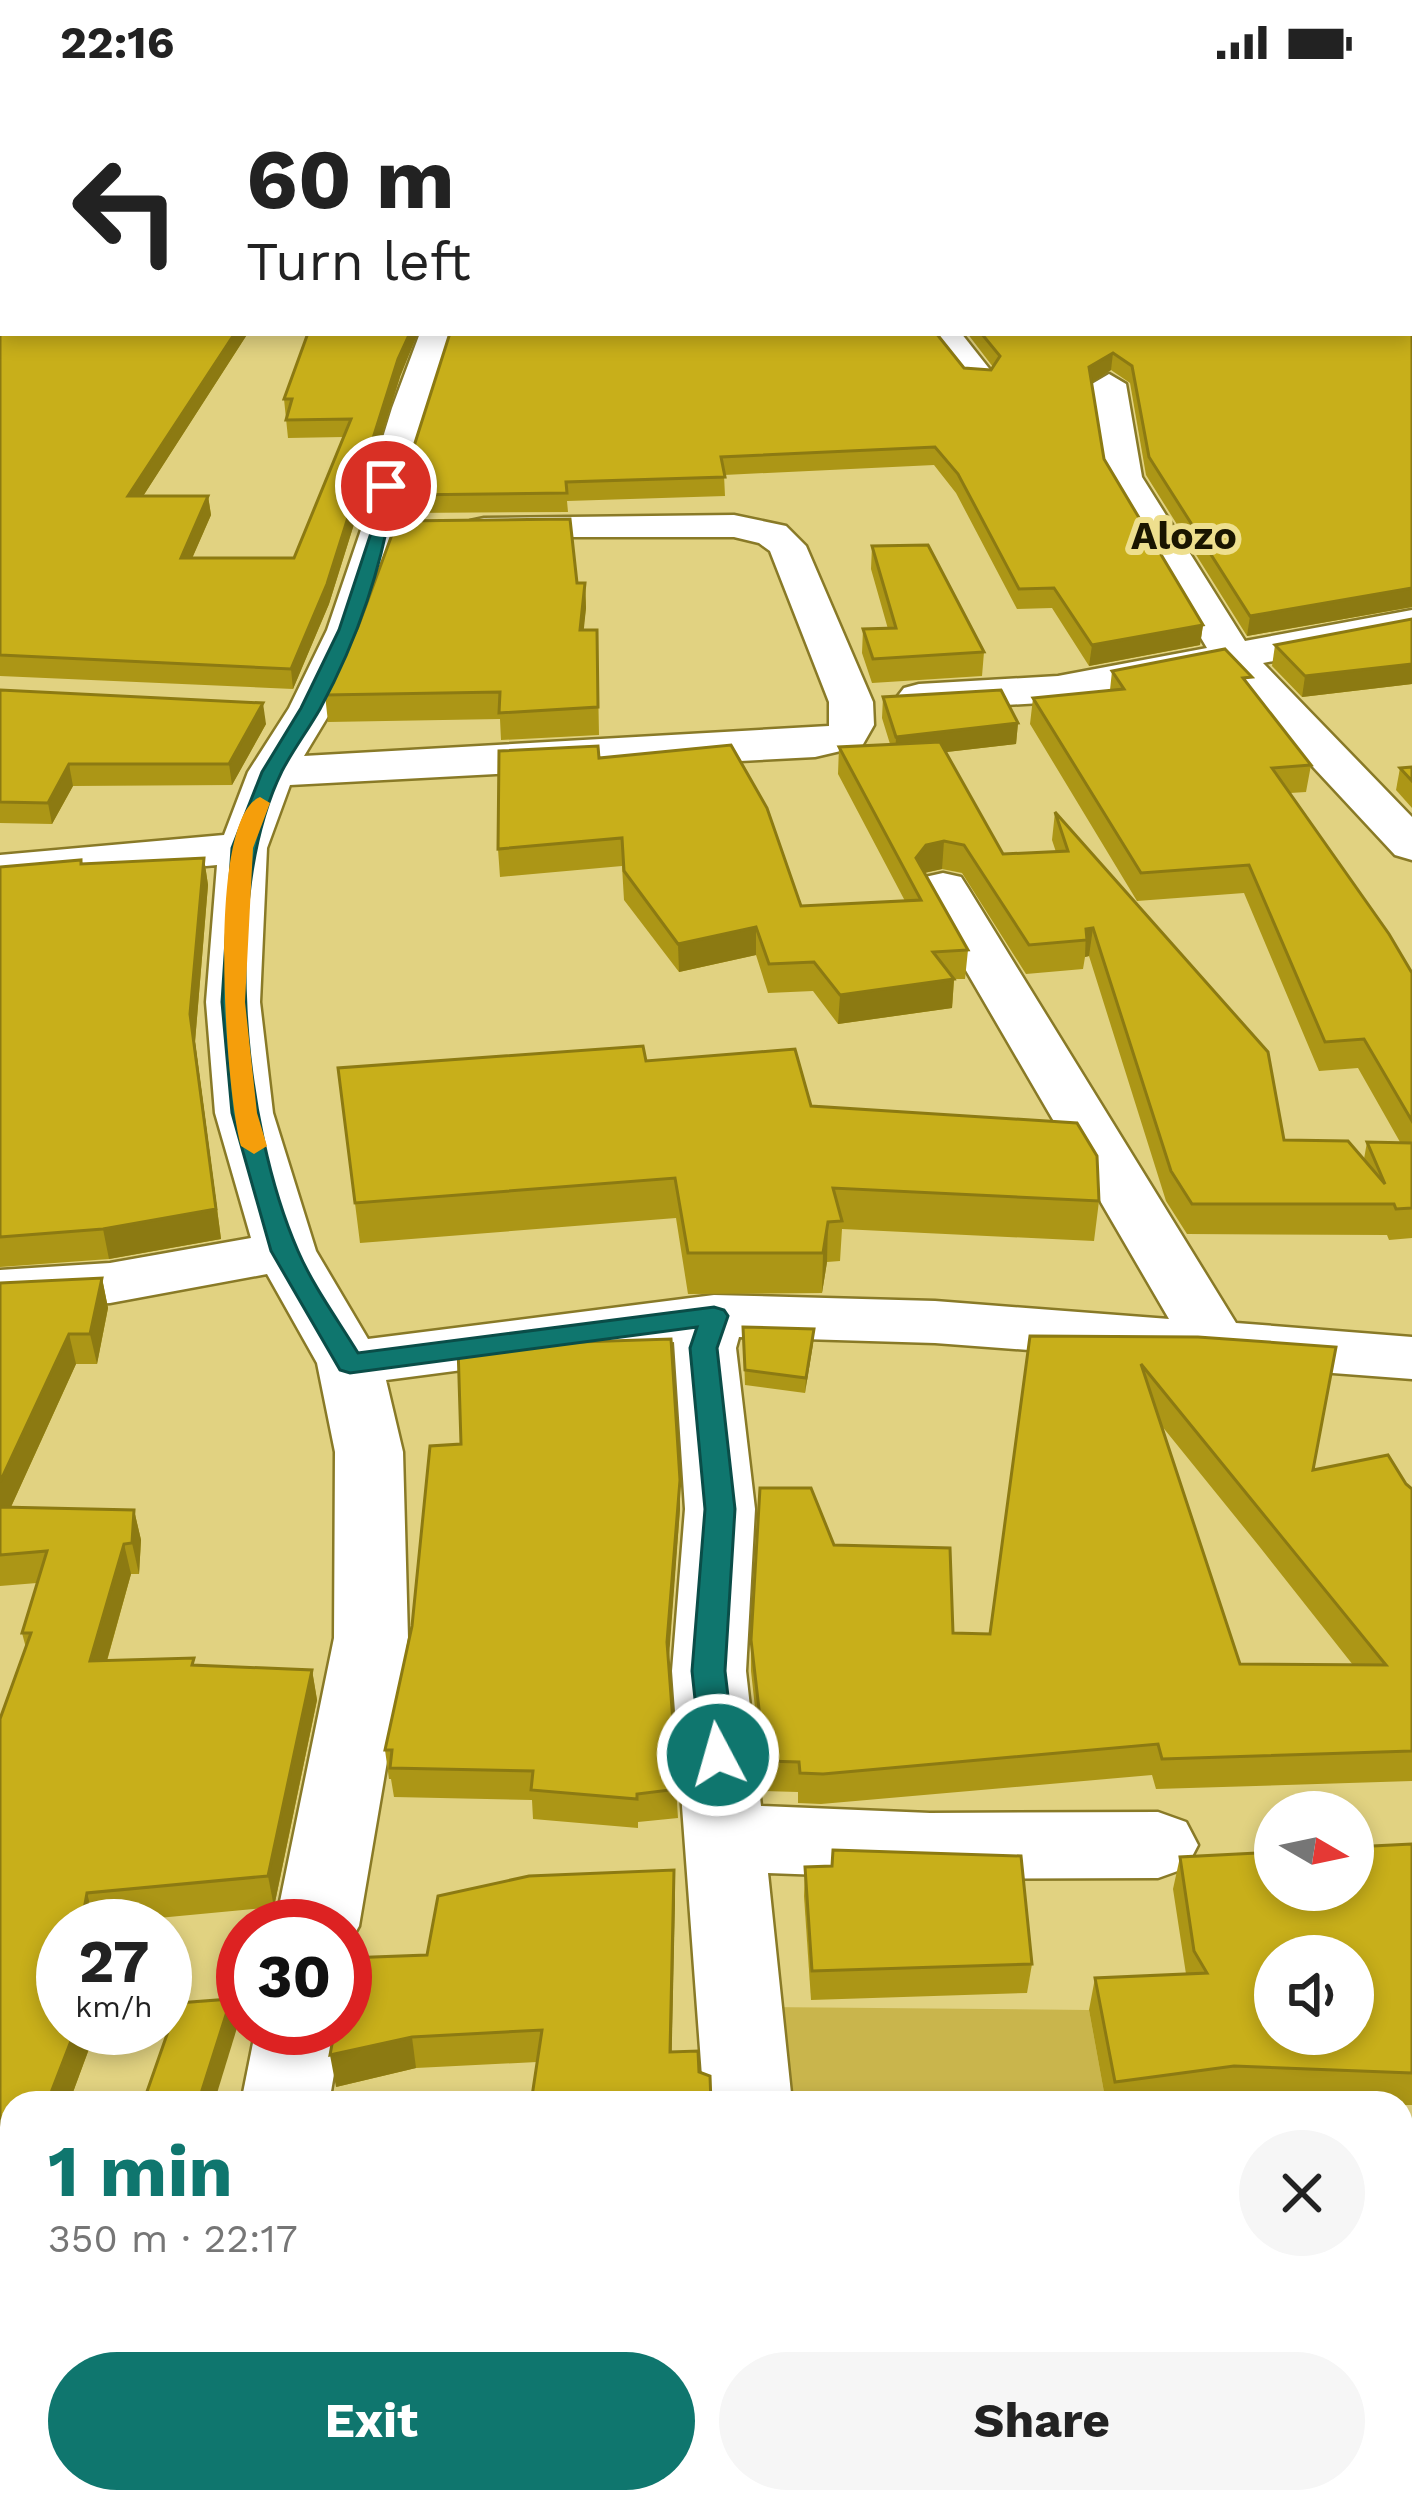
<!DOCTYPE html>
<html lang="en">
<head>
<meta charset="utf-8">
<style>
  body { margin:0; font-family:"Work Sans",sans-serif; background:#f6f6f6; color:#222; height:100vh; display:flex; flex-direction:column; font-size:45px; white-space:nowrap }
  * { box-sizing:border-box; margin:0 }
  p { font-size:39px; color:#767676 }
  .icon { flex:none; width:66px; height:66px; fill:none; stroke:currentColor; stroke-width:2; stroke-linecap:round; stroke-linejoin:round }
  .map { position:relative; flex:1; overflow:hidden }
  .details { position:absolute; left:0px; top:2007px; width:1413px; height:423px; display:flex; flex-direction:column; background:#fff; border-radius:36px 36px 0 0; box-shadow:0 6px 18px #0003 }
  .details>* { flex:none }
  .top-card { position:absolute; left:0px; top:0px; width:1413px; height:252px; box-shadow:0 6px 18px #0003; background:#fff; color:#222; overflow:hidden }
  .needle { width:78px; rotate:99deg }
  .controls { position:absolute; left:1254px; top:1707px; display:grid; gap:24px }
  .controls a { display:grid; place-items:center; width:120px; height:120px; border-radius:50%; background:#fff; box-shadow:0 6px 18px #0003; font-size:60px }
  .speed { position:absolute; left:36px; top:1815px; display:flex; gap:24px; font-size:60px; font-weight:700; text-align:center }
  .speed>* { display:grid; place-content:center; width:156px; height:156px; border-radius:50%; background:#fff; box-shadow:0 6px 18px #0003; line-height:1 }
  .speed small { font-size:30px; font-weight:400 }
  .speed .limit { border:18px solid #d22; background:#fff; color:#111 }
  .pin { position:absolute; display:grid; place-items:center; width:102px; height:102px; color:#fff; margin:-51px; border:6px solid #fff; border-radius:50%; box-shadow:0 3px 12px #0007 }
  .me { position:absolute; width:132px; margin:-66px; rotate:354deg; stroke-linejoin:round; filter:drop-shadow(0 0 9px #0008) }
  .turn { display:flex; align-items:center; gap:42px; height:252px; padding:0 48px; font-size:54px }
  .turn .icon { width:156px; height:156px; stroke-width:2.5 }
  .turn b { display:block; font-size:84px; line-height:102px }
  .round { display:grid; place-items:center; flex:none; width:126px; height:126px; border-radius:63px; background:#f6f6f6 }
  .overview { display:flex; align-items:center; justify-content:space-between; height:204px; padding:0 48px }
  h1 { font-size:72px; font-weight:700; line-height:90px; color:#0f766e }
  .button { display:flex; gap:24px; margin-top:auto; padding:24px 48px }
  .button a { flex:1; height:138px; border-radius:72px; background:#0f766e; color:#fff; font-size:48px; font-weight:700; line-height:138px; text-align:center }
  .button a+a { background:#f6f6f6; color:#222 }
  .status { display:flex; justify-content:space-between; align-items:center; height:84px; padding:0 60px; background:#fff; direction:ltr }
  .status svg { height:33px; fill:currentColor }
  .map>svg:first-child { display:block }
</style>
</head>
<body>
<div class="status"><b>22:16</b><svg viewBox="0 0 49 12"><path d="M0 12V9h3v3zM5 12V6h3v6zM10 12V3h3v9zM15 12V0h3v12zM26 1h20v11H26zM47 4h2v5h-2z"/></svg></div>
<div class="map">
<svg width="1412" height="2429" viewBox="0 0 1412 2429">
  <rect width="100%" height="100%" fill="#e1d281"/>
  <!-- green -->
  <polygon fill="#c9b54c" points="764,1923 1089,1926 1106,2019 778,2019"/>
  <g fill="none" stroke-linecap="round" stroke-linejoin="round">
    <!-- minor casing -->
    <g stroke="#897a27" stroke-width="5">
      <g id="minor">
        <polygon points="420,249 452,249 426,324 404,402 399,446 369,546 333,624 304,672 829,642 829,618 770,467 759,459 734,453 470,453 465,445 470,437 484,434 734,431 786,442 806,462 873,618 874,641 862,662 815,673 290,701 267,764 260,918 273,1029 316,1167 368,1255 714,1211 935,1217 1169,1235 918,804 925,793 943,789 961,793 968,804 1236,1239 1412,1253 1412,1295 935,1259 739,1253 736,1264 755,1425 746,1587 761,1722 930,1729 1158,1728 1186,1738 1198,1761 1186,1784 1158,1794 930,1795 768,1789 792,2019 704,2019 672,1587 685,1425 674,1258 386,1296 403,1368 408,1554 359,1842 345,1867 345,1842 275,1842 334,1554 335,1368 317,1279 267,1190 110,1219 0,1226 0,1186 110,1179 251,1154 215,1029 206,918 217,781 0,801 0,771 224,751 248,688 289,624 327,546 361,446 368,402 392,324"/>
        <polygon points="928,249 961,249 995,292 990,299 966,299"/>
        <polygon points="1109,290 1126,300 1142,393 1245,557 1412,526 1412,550 1263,579 1412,733 1412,776 1395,771 1223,586 1058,618 919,626 904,622 897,613 904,604 919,600 1058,592 1207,564 1106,393 1092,300"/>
        <polygon points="256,1944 342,1944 329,2019 241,2019"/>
        <polygon points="1401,2179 1412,2182 1412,2276 1401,2271"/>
        <polygon points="153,2418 255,2418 253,2429 151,2429"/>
        <rect x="722" y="2418" width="102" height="11"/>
      </g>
    </g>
    <!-- minor -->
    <use href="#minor" fill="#fff" fill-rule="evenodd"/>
  </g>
  <!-- wall -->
  <g fill="#ac9616" fill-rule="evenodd">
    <polygon points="0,196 3,249 248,249 143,412 208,412 211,431 192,474 294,474 343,353 288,354 284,315 400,293 329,520 293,605 0,592"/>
    <polygon points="1412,227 1412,523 1247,552 1146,391 1130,299 1111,286 1092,298 1104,375 1203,541 1200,561 1089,582 1052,524 1017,525 956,409 934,381 724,391 725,412 567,417 568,428 406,429 404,411 964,284 991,286 993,283 967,249 1410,249"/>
    <polygon points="872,462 984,568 982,592 872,599 862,569 863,545 888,545 871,485"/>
    <polygon points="577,499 585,499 586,524 583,546 597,546 599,651 501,656 500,635 328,638 325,611"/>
    <polygon points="1412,535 1412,600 1302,613 1272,582 1275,561"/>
    <polygon points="1112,587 1250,603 1311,681 1306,708 1290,709 1412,889 1412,1154 1389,1156 1387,1151 1187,1150 1166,1117 1089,872 1085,873 1083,885 1026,890 962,789 942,785 924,789 968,866 965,895 954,895 952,924 838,940 813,907 768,909 756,871 679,888 624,816 622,782 500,793 498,765 599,674 801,822 905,817 838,690 839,663 890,660 882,634 883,613 1018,639 1016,660 946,668 1003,770 1056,768 1052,756 1055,728 1284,1056 1364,1075 1367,1058 1400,1058 1358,984 1319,987 1244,809 1137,817 1030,640 1033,614 1110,606"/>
    <polygon points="0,606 266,640 232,701 73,702 52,740 0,739"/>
    <polygon points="1412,683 1412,724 1396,706 1400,684"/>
    <polygon points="204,774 208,801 195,958 221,1155 109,1175 0,1183 0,783"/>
    <polygon points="646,977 811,1022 1099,1117 1094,1157 842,1145 840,1177 827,1178 822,1209 688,1210 676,1134 360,1159 338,984"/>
    <polygon points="102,1194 108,1224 97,1280 76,1280 11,1423 134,1426 141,1456 139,1490 131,1490 107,1577 312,1586 317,1616 274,1823 95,1840 63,1944 93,1954 69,2019 12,2019 2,2195 0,2196 0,1635 26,1564 22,1549 37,1499 0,1502 0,1199"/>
    <polygon points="743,1243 814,1245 805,1309 745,1301"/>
    <path d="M1030,1252L1198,1253L1313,1386L1406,1400L1412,1405V1697L1156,1705L1152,1691L821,1720L798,1719V1708L764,1707L751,1587V1556L834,1461L953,1549L990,1550ZM1161,1341L1259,1462L1353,1581L1240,1580Z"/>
    <polygon points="680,1425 668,1576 678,1734 638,1738 638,1744 533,1735 532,1716 394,1713 391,1695 389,1695 385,1666"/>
    <polygon points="1412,1760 1412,2021 1401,2021 1401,2019 1226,2014 1191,2019 1106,2019 1089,1926 1095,1894 1186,1890 1173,1805 1180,1773"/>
    <polygon points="805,1783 1032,1880 1027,1909 811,1916 804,1812"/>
    <polygon points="674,1786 671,1968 537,1978 416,1984 336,2003 427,1871"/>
    <polygon points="1312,2418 1401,2418 1412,2429 1317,2429"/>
  </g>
  <!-- shaded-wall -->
  <g fill="#8c7a12">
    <polygon points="235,249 248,249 131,431 128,412"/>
    <polygon points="410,249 418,249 400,293 329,520 293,605 291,585 398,275"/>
    <polygon points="1113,269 1111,286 1088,301 1089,283"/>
    <polygon points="208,412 211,431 184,493 181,474"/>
    <polygon points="585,499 586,524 581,573 580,546"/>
    <polygon points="1412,504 1412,523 1247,552 1250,532"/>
    <polygon points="1203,541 1200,561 1089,582 1092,561"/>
    <polygon points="1412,580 1412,600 1302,613 1305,592"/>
    <polygon points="263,619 266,640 232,701 229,680"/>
    <polygon points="1018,639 1016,660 895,674 896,653"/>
    <polygon points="69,680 73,702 52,740 48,719"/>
    <polygon points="944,757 942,785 924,789 916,774 926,761"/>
    <polygon points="204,774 208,801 195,958 221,1155 109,1175 103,1145 190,930"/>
    <polygon points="756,843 756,871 679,888 678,860"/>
    <polygon points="1093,844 1089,872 1085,873 1086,845"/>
    <polygon points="954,895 952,924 838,940 840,911"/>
    <polygon points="828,1138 827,1178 822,1209 823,1169"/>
    <polygon points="102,1194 108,1224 97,1280 90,1250"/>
    <polygon points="814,1245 813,1260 805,1309 806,1294"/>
    <polygon points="69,1250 76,1280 0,1447 0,1398"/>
    <polygon points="680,1396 680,1425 668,1587 667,1558"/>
    <polygon points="134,1426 141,1456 139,1490 132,1459"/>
    <polygon points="124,1460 131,1490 98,1608 90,1577"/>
    <polygon points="312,1586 317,1616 274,1823 268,1792"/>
    <polygon points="674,1786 675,1818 671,1999 670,1968"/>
    <polygon points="87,1809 95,1840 95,1842 81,1842"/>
    <polygon points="231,1915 237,1944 214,2019 198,2019"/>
    <polygon points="73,1944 90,1944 93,1954 69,2019 47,2019"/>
    <polygon points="412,1953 416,1984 336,2003 330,1971"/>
    <polygon points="12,2111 12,2168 2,2195 0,2191 0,2142"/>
    <polygon points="84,2418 101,2418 98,2429 80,2429"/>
    <polygon points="441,2418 449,2418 448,2429 440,2429"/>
  </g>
  <!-- building -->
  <g fill="#c8af1a" stroke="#8c7a12" stroke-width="3" fill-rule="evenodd">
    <polygon points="0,0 1412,0 1412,68 1410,69 1410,3 3,3 3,28 0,28"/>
    <polygon points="3,47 3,187 0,172 0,49"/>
    <polygon points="1410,78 1412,87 1412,202 1410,203"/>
    <polygon points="3,195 3,249 235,249 128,412 208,412 181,474 294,474 351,335 286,336 292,315 284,315 308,249 410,249 398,275 327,500 291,585 0,571 0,196"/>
    <polygon points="1410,225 1412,227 1412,504 1250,532 1149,373 1132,282 1113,269 1089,283 1104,375 1203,541 1092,561 1054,504 1019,505 958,390 935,363 721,373 725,393 566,398 567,409 404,411 407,384 450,249 936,249 964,284 991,286 1000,272 981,249 1410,249"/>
    <polygon points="570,435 577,499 585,499 580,546 597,546 598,623 499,629 500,608 325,611 358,543 397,437"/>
    <polygon points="928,461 984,568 873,575 863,545 896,544 872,462"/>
    <polygon points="1412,535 1412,580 1305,592 1275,561"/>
    <polygon points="1225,565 1252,593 1243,594 1311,681 1272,684 1389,850 1412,889 1412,1037 1364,955 1325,958 1249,781 1141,789 1033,614 1124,605 1112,587"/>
    <polygon points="0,606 263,619 229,680 69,680 48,719 0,718"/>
    <polygon points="1001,606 1018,639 896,653 883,613"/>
    <polygon points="940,658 1003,770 1068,767 1055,728 1268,968 1284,1056 1348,1057 1385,1100 1367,1058 1412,1059 1412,1124 1396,1125 1394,1120 1192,1120 1171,1087 1093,844 1086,845 1087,856 1029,861 964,761 944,757 926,761 916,774 968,866 933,868 954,895 840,911 814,878 769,880 756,843 678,860 624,787 622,754 498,765 499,667 598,662 599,674 731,661 767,724 801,822 921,816 839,663"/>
    <polygon points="1412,683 1412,697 1400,684"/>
    <polygon points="204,774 190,930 216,1125 103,1145 0,1153 0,783 81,776 81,780"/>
    <polygon points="643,962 646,977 795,965 811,1022 1077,1039 1097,1072 1099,1117 833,1104 842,1137 828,1138 823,1169 688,1169 675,1094 355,1119 338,984"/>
    <polygon points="102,1194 90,1250 69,1250 0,1398 0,1199"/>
    <polygon points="743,1243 814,1245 806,1294 745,1286"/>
    <path d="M1030,1252L1198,1253L1336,1263L1313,1386L1388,1371L1406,1400L1412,1405V1667L1162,1675L1158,1660L823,1690L800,1689L799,1678L765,1677L751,1556L760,1404H811L834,1461L950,1464L953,1549L990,1550ZM1141,1280L1386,1581L1240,1580Z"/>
    <polygon points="671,1255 680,1396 667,1558 678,1705 637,1710 637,1715 531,1706 533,1687 390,1684 392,1666 385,1666 412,1542 430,1362 461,1360 458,1262"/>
    <polygon points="0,1423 134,1426 132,1459 124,1460 90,1577 194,1574 192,1581 312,1586 268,1792 87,1809 81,1842 63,1842 63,1944 76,1944 47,2019 12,2019 12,2111 0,2142 0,1635 31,1549 22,1549 47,1467 0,1471"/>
    <path d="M1412,1760V1989L1234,1982L1115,1998L1095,1894L1207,1889L1194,1867L1180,1773L1275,1768V1806H1353V1763ZM1275,1872H1353V1950H1275Z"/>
    <polygon points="833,1766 1021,1772 1032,1880 812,1887 805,1783 832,1782"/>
    <polygon points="674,1786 670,1968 698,1967 699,1988 710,1992 711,2019 531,2019 542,1946 412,1953 330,1971 335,1944 345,1944 345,1881 347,1874 427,1871 438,1812 529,1792"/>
    <polygon points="231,1915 198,2019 143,2019 178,1919"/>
    <polygon points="1412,2289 1412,2429 1339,2429 1334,2418 1401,2418 1401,2290"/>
    <polygon points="6,2390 12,2390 12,2418 84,2418 80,2429 0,2429 0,2409"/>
    <polygon points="268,2418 441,2418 440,2429 266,2429"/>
    <polygon points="851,2418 1184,2418 1186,2429 851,2429"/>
  </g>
  <!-- route -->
  <path fill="#0f766e" stroke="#0a4d48" stroke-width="3" d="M380,399L394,402C384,479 357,557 320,625C308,646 293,666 282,687C220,813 243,1041 298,1167C313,1202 338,1236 358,1269L714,1223L724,1226L728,1232L717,1264L735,1425L725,1587L735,1671L730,1680L718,1684L706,1680L701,1671L692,1587L705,1425L690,1264L697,1243L350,1289L340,1286L271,1167L232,1029L222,918L232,764L262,688L301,624L339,546L372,446Z"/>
  <!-- slow -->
  <path fill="#f59e0b" d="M260,713L270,719L253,764L245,918L257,1029L267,1062L254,1070L241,1062C226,1010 205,735 260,713Z"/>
  <g text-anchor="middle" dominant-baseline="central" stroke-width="12" stroke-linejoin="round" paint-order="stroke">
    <!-- far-quarter labels -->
    <g font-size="39" font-weight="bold" fill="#1a1500" stroke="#eedf8e">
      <text x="1184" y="451">Alozo</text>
    </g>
  </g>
</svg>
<div class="controls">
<a><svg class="needle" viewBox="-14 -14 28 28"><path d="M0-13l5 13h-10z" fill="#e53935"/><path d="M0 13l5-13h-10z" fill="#767676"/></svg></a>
<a><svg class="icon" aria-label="sound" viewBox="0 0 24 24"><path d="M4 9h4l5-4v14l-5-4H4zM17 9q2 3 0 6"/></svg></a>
</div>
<div class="speed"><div>27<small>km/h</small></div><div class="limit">30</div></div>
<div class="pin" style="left:386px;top:402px;background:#d93025"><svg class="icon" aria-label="arrive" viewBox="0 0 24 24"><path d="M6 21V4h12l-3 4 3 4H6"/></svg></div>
<svg class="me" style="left:718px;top:1671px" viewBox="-20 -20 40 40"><circle r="17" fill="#0f766e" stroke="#fff" stroke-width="3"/><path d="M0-11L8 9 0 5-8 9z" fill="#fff"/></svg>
<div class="top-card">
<div class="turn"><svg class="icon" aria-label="left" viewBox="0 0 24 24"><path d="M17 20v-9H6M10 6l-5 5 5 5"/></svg><div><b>60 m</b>Turn left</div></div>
</div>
<section class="details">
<div class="overview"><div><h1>1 min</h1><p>350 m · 22:17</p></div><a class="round"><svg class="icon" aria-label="close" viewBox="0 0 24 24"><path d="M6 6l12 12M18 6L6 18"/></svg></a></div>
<div class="button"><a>Exit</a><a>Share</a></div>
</section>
</div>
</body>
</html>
